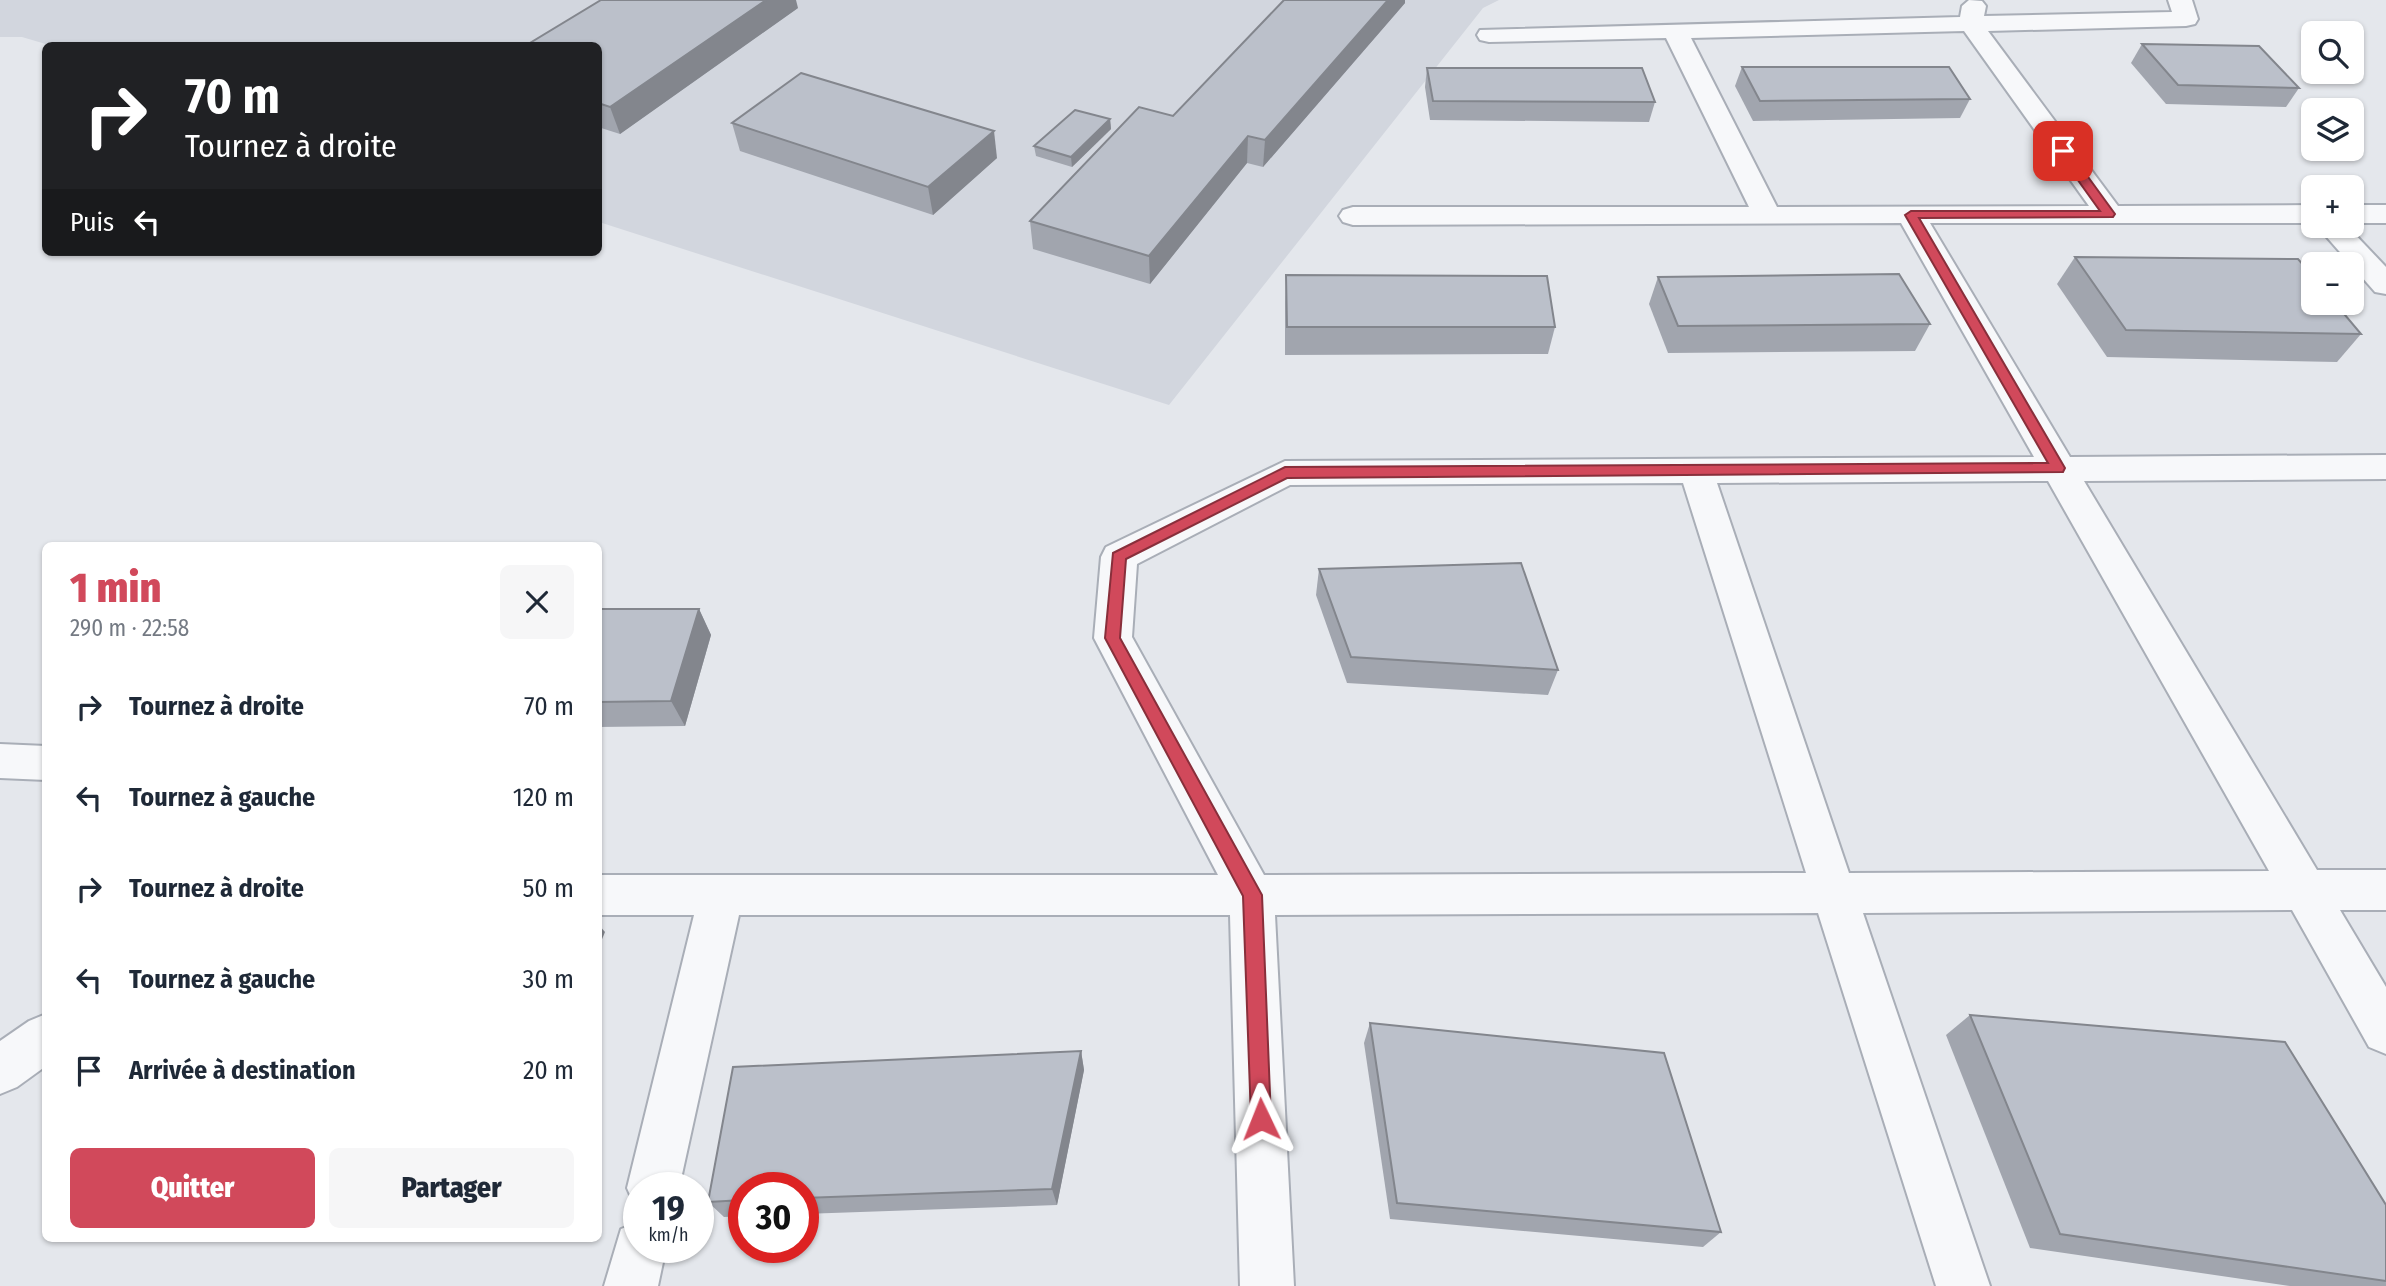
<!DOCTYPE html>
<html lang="fr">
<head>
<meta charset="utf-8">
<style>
  body { margin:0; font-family:"Fira Sans Condensed",sans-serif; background:#f6f6f7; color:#1f2937; height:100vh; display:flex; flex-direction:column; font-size:26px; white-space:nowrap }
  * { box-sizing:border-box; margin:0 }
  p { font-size:23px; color:#747a83 }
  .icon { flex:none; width:38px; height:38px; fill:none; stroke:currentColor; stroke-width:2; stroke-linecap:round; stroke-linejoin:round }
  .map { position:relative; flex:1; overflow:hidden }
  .drawer { position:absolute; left:42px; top:542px; width:560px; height:700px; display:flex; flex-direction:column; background:#fff; border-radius:10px; box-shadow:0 2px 5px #0004 }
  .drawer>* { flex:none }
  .banner { position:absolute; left:42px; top:42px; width:560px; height:214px; border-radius:10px; box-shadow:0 2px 5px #0004; background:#202124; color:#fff; overflow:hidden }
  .buttons { position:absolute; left:2301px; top:21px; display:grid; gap:14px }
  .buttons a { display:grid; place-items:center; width:63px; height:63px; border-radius:10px; background:#fff; box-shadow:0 2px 5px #0004; font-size:35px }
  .speed { position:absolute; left:623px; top:1172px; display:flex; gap:14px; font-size:35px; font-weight:700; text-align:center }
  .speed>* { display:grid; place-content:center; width:91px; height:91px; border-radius:50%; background:#fff; box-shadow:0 2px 5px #0004; line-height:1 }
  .speed small { font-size:18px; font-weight:400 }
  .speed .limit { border:10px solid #d22; background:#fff; color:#111 }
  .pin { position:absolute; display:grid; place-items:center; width:60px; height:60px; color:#fff; margin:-30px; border-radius:14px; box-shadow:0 4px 10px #0006 }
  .me { position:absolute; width:77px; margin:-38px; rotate:358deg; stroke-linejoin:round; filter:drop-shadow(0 0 5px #0008) }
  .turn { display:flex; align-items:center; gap:24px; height:147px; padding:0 28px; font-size:32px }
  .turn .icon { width:91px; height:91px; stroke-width:2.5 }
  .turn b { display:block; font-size:49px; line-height:60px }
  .then { display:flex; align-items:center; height:66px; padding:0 28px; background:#0003; gap:14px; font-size:26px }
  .round { display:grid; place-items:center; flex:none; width:74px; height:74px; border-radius:10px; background:#f6f6f7 }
  .head { display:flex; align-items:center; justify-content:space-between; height:119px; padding:0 28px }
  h1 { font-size:42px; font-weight:800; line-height:52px; color:#d1495b }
  .cta { display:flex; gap:14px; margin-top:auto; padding:14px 28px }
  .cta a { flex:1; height:80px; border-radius:10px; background:#d1495b; color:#fff; font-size:28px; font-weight:800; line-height:80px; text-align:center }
  .cta a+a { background:#f6f6f7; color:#1f2937 }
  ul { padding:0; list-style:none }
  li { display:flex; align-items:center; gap:21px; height:91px; padding:0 28px }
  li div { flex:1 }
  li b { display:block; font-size:26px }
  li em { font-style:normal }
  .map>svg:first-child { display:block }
</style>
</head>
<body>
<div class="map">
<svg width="2386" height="1286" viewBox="0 0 2386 1286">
  <rect width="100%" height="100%" fill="#e4e7ec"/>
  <!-- built -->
  <polygon fill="#d2d6de" points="0,0 1499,0 1483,8 1169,405 599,222 598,46 49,45 22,37 0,37"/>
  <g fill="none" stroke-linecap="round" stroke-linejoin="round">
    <!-- minor casing -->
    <g stroke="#a9aeb7" stroke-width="4">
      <g id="minor">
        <path d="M1969,0L1982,1L1986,6L1984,16L2172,12L2168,0H2192L2198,19L2195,24L2186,26L1988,31L2118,206L2314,205V223H1930L2070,457L2386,455V479L2084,481L2317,870H2386V910H2340L2386,987V1054L2369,1047L2292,910L1863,913L1990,1286H1936L1818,913L1275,915L1294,1286H1240L1230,915H739L679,1188H639V1208L635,1206L627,1188L694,915H598V875H1218L1094,638L1101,557L1106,547L1285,461L2034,457L1901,223L1353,225L1343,222L1339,216L1343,210L1353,207H1749L1666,38L1489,42L1480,40L1477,35L1480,30L1960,17L1962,6ZM1964,31L2089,206L1777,207L1691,38ZM2048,481L2269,871L1849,873L1717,483ZM1683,483L1806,873L1264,875L1132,637L1137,564L1290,485Z"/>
        <rect x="2352" y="205" width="34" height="18"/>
        <polygon points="2317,226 2347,226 2386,267 2386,294 2375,292"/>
        <polygon points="0,744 46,746 46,780 0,778"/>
        <polygon points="46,1014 46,1066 17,1087 0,1094 0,1041 29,1021"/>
        <polygon points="639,1222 639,1248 666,1248 658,1286 604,1286 621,1229"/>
      </g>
    </g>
    <!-- minor -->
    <use href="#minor" fill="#f7f8fa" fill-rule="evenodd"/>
  </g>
  <!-- wall -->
  <g fill="#a1a5ae">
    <polygon points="1284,0 1405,0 1405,3 1263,167 1247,163 1150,284 1033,249 1030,221 1173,116"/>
    <polygon points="798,8 620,134 598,127 598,46"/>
    <polygon points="2142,44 2299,88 2286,107 2166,104 2131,63"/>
    <polygon points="1742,67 1970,99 1960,118 1753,121 1735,86"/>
    <polygon points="1427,68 1655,102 1649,122 1430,120 1425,87"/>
    <polygon points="1110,119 1111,129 1072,167 1036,156 1034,146"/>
    <polygon points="732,123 997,158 933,215 740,151"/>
    <polygon points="2075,257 2361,334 2337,362 2107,357 2057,284"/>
    <polygon points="1286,275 1555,327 1548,354 1285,355 1285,303"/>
    <polygon points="1658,277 1930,324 1915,351 1668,353 1649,304"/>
    <polygon points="1319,569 1558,670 1548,695 1347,683 1316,595"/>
    <polygon points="598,609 699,609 711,635 685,726 598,727"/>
    <polygon points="1970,1015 2386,1205 2386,1286 2290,1286 2030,1248 1946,1035"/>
    <polygon points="1370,1023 1721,1232 1703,1247 1390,1219 1364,1043"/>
    <polygon points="1081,1051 1084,1070 1057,1205 803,1214 803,1188 744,1188 744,1216 724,1217 708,1202 733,1067"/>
  </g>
  <!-- shaded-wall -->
  <g fill="#83868d">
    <polygon points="766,0 796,0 798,8 620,134 610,107"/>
    <polygon points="1388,0 1405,0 1405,3 1263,167 1265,140"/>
    <polygon points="1110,119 1111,129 1072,167 1071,157"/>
    <polygon points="994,131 997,158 933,215 928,187"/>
    <polygon points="1248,136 1247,163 1150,284 1149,256"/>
    <polygon points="699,609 711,635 685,726 671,701"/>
    <polygon points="598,924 605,932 598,949"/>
    <polygon points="1081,1051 1084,1070 1057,1205 1052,1189"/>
  </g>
  <!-- building -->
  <g fill="#bbc0ca" stroke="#83868d" stroke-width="2">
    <polygon points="601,0 766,0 610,107 598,103 598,46 525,46"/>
    <polygon points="1284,0 1388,0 1265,140 1248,136 1149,256 1030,221 1139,107 1173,116"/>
    <polygon points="2142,44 2259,46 2299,88 2178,85"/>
    <polygon points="1742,67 1949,67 1970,99 1760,101"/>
    <polygon points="1427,68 1642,68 1655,102 1433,101"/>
    <polygon points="801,73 994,131 928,187 732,123"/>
    <polygon points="1075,110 1110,119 1071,157 1034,146"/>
    <polygon points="2075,257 2298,259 2314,277 2314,303 2335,303 2361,334 2126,330"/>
    <polygon points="1899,274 1930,324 1678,326 1658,277"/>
    <polygon points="1286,275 1547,276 1555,327 1287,327"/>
    <polygon points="1521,563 1558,670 1351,657 1319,569"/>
    <polygon points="598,609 699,609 671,701 598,702"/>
    <polygon points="1970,1015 2285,1042 2386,1205 2386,1281 2060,1234"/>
    <polygon points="1370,1023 1664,1053 1721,1232 1397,1203"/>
    <polygon points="1081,1051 1052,1189 803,1198 803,1188 744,1188 744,1200 708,1202 733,1067"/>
  </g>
  <!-- route -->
  <polygon fill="#d1495b" stroke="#882f3b" stroke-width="2" points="2059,148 2067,148 2115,214 2113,217 1919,218 2065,468 2063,472 1287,478 1126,559 1120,638 1262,895 1271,1119 1268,1126 1261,1129 1254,1126 1251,1119 1243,896 1105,638 1113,553 1285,467 2048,463 1905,215 1911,211 2100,211 2057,151"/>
</svg>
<div class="buttons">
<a><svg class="icon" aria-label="search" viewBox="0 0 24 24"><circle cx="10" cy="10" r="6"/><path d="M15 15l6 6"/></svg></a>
<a><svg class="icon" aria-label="layers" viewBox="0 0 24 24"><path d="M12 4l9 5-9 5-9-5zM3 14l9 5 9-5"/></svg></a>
<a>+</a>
<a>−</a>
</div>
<div class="speed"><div>19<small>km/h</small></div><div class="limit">30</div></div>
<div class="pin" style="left:2063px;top:151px;background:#d93025"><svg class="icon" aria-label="arrive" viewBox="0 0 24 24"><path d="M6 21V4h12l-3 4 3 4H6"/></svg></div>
<svg class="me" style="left:1261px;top:1119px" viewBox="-20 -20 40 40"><path d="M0-17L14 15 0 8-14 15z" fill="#d1495b" stroke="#fff" stroke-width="4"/></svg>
<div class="banner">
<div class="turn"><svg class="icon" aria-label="right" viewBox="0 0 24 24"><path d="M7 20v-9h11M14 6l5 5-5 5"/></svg><div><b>70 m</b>Tournez à droite</div></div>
<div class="then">Puis<svg class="icon" aria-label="left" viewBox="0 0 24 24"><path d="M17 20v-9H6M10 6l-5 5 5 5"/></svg></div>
</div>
<section class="drawer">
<div class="head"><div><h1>1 min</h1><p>290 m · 22:58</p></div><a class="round"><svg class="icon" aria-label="close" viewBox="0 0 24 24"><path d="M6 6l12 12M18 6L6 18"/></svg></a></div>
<ul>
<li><svg class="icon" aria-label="right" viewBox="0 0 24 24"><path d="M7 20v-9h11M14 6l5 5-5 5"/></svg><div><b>Tournez à droite</b></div><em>70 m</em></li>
<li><svg class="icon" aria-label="left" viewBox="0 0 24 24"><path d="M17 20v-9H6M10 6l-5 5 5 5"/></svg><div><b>Tournez à gauche</b></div><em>120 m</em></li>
<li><svg class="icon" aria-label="right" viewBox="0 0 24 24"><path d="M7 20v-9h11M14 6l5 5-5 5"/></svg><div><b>Tournez à droite</b></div><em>50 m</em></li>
<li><svg class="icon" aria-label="left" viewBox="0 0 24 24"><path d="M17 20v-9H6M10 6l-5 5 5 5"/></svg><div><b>Tournez à gauche</b></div><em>30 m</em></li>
<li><svg class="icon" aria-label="arrive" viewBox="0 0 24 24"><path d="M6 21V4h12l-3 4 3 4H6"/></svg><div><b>Arrivée à destination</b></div><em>20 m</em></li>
</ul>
<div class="cta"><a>Quitter</a><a>Partager</a></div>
</section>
</div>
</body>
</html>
